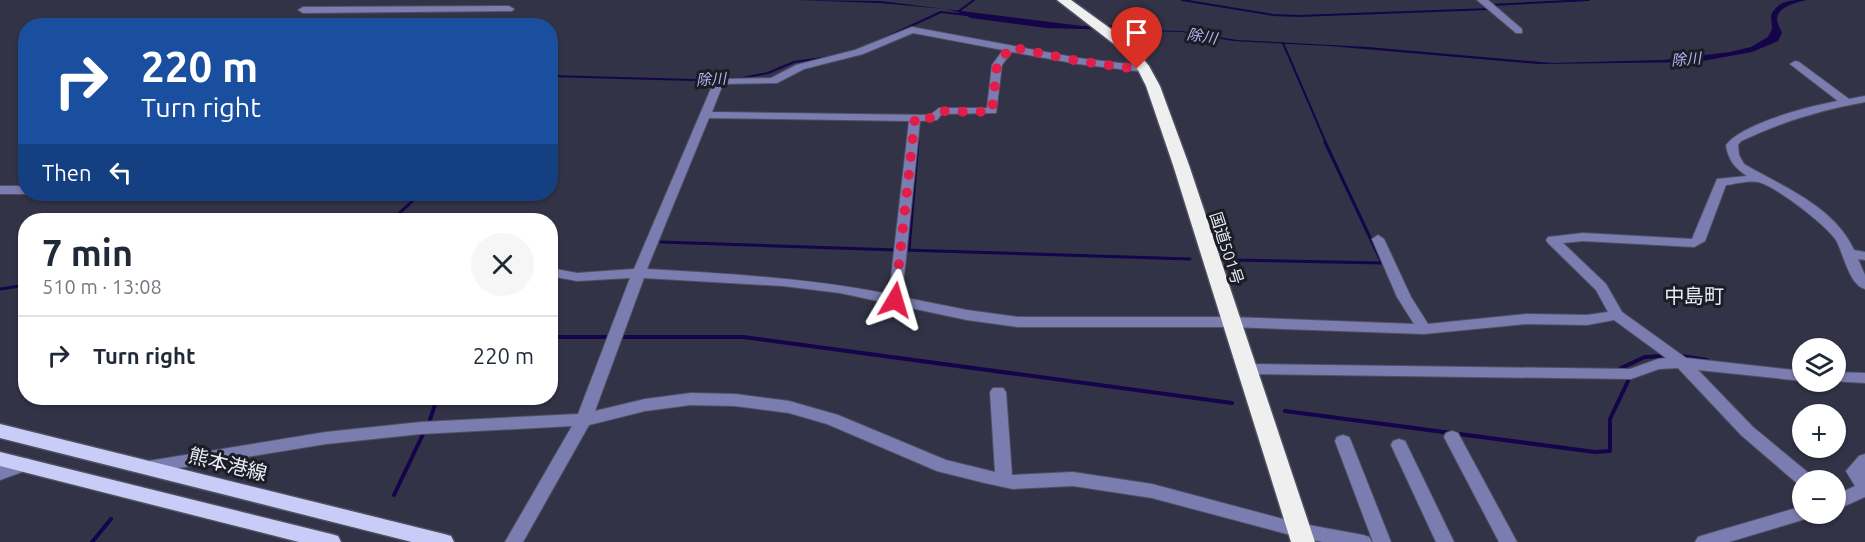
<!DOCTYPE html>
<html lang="en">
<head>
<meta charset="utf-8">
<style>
  body { margin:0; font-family:Ubuntu,"Noto Sans JP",sans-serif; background:#f6f6f7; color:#1f2937; height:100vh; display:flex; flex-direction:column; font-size:22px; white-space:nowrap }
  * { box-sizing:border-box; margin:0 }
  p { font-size:20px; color:#747a83 }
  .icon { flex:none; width:33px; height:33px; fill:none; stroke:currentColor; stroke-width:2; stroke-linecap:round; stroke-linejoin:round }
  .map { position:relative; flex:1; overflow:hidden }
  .panel { position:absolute; left:18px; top:213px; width:540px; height:192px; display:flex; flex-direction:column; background:#fff; border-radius:24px; box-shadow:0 2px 4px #0004 }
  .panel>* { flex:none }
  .hud { position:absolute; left:18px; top:18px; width:540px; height:183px; border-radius:24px; box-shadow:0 2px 4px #0004; background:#1a4fa0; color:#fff; overflow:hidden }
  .fabs { position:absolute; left:1792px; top:338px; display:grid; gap:12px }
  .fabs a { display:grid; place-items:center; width:54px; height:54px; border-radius:50%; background:#fff; box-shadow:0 2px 4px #0004; font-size:30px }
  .pin { position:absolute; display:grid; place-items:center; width:51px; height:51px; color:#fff; margin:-62px -26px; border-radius:50% 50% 50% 0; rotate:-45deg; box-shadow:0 0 6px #0007 }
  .pin .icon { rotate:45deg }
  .me { position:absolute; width:66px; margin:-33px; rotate:7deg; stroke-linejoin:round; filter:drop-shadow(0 0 4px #0008) }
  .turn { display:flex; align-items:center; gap:21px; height:126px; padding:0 24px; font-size:27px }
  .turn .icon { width:78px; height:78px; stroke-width:2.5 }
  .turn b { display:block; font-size:42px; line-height:51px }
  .then { display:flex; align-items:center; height:57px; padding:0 24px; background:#0003; gap:12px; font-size:22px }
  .round { display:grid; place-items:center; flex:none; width:63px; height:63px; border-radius:32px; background:#f6f6f7 }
  .headline { display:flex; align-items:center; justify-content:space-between; height:102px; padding:0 24px }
  h1 { font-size:36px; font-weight:600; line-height:45px }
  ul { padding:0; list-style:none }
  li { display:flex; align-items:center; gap:18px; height:78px; padding:0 24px; border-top:2px solid #e0e1e3 }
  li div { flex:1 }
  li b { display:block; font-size:22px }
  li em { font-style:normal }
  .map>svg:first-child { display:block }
</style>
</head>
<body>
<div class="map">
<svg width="1865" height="542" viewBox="0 0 1865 542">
  <rect width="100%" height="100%" fill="#323346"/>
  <!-- water -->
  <path fill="#150449" d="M794,0L880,1L1082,26L1116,25L1136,30L1182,31L1237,40L1368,47L1552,63L1663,60L1730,52L1751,47L1768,37L1772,29L1771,15C1779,0 1790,0 1806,0C1795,3 1772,8 1778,24C1779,27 1781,30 1782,33L1778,41L1752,52L1697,62L1538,64L1329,46L1233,41L1182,32L1046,28L971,18L958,12L945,9L880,3Z"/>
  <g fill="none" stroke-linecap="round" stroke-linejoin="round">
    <!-- stream-far2 -->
    <g stroke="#150449" stroke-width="2">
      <polyline points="1182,0 1273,15 1298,16 1490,9"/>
      <polyline points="1492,5 1589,0"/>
      <polyline points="962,12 959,11 974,0"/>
      <polyline points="876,42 941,12 967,15"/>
      <polyline points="1283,43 1326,143"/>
      <polyline points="550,76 692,80 742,78 768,73 794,62 830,57"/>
    </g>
    <!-- stream-far1 -->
    <g stroke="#150449" stroke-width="3">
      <polyline points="392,220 420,194"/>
      <polyline points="661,242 897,250"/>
      <polyline points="904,250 1190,259"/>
      <polyline points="909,250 918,142"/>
      <polyline points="1232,260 1382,263 1325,142"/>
      <polyline points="0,289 26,285"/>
    </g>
    <!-- stream -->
    <g stroke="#150449" stroke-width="4">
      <polyline points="550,337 612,337"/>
      <polyline points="618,337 743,337 1232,403"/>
      <polyline points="1681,356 1707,360"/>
      <polyline points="1622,370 1621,368 1645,357 1665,356"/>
      <polyline points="1285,411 1595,452 1610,451 1610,419 1629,379 1626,376"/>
      <polyline points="429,423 437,398"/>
      <polyline points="394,495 424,432"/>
      <polyline points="92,542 111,519"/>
    </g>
    <!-- minor casing -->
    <g stroke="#4f5062" stroke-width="2">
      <g id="minor">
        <polygon points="1477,0 1488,0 1522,29 1522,33 1516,33"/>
        <polygon points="509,6 514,9 512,11 303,13 298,10 303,7"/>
        <path d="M912,27L1078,58L1144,66L1149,69L1144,72L1078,64L1012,52L1002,65L996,113L942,114L937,120L920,121L902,297L967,310L1018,317H1230L1414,324L1397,297L1372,239L1378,235L1384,239L1411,297L1428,324L1527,314L1587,315L1608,312L1596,290L1548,243L1546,240L1548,237L1583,233L1692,239L1717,179L1747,176C1735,168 1728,160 1726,145C1743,123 1810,106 1838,101L1790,64L1795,61L1799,62L1849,99L1865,96V102C1821,110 1781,122 1741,141L1738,145L1739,155L1744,164C1783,187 1834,206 1854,250L1865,252V260L1858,259L1865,275V289C1849,285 1843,252 1836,240C1826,225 1776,186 1758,182C1749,180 1735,184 1726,185L1705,241L1694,247L1583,241L1563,243L1606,284L1622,312L1686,358L1803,371V381L1698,370L1753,427L1811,475L1813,480H1803V486L1799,485L1741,435L1678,368L1659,369L1631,379L1247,374L1242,373L1239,369L1242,365L1247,364L1630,369L1658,359L1666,358L1614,320L1587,325L1527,324L1424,334L1230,327H1018L967,320L840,293L783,286L644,278L595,411L645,399L691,393L735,394L789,401L838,415L946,460L995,472L990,392L993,388H1003L1006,392L1012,475L1073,472L1152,484L1298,523L1363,535L1369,537L1372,542H1323L1298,537L1152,498L1073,486L1013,489L985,483L937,471L827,424L789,413L735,406L691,405L645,411L589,425L523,542H505L572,426L421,434L326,444L148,473L142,472L140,467L142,462L148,461L326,432L421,422L578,414L630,278L577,281L550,276V268L577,273L634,269L715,79L771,78L796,65L855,50ZM913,33L1003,50L992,65L987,108H939L930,115L712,112L723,84L777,83L804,69L863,54ZM709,118L909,121L889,294C809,278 729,274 647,269Z"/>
        <polygon points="0,186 26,186 27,194 0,194"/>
        <polygon points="1836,372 1865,373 1865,383 1831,381 1836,381"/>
        <polygon points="1452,431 1458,433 1517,542 1499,542 1444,437 1446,433"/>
        <polygon points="1343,435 1349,437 1351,441 1391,542 1373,542 1335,441 1337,437"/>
        <polygon points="1399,439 1405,441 1407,445 1454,542 1436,542 1391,445 1393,441"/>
        <polygon points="1865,454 1865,497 1836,510 1836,495 1855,486 1846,471 1859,456"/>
        <polygon points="24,458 30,459 32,464 30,469 0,480 0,466"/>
        <polygon points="1803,506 1803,513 1812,513 1809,518 1729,542 1695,542 1698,537 1704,535"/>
      </g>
    </g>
    <!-- major casing -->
    <g stroke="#4f5062" stroke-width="3">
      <g id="major">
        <polygon points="0,424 444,534 451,536 454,542 412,542 0,438"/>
        <polygon points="0,452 331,534 338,536 341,542 299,542 0,466"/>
      </g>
    </g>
    <!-- highway casing -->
    <g stroke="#4f5062" stroke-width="3">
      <polygon id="highway" points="1057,0 1071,0 1129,42 1149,66 1160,86 1189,165 1315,542 1291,542 1173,165 1146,86 1138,70 1119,48"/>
    </g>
    <!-- minor -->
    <use href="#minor" fill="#7b7db1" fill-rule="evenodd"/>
    <!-- major -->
    <use href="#major" fill="#c9ccf7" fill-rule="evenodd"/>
    <!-- highway -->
    <use href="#highway" fill="#efefef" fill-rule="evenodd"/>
  </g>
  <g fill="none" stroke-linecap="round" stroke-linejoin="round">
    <!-- route -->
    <polyline stroke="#e11d48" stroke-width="10" stroke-dasharray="0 18" points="895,300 915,118 933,118 939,111 975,112 992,111 997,65 1011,47 1078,61 1137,69"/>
  </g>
  <g text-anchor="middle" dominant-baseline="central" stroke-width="6" stroke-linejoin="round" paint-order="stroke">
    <!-- far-water labels -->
    <g font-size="15" font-style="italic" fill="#b4b8f6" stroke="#1b1c24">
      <text transform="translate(1202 36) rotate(9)">除川</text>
      <text transform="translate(1686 59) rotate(-5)">除川</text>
      <text transform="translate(711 79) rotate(-3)">除川</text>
    </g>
    <!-- street labels -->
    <g font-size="16" fill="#eaebf8" stroke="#1b1c24">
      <text transform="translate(1227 248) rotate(72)">国道501号</text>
    </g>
    <!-- quarter labels -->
    <g font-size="20" fill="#eaebf8" stroke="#1b1c24">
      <text x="1694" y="295">中島町</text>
    </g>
    <!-- near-street labels -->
    <g font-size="20" fill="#eaebf8" stroke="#1b1c24">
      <text transform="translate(228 464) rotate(14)">熊本港線</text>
    </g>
  </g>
</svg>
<div class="fabs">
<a><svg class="icon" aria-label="layers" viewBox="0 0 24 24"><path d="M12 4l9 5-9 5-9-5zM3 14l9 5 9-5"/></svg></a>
<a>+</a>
<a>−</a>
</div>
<div class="pin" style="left:1137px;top:69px;background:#d93025"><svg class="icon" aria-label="arrive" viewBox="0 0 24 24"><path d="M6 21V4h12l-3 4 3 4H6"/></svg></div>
<svg class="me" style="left:895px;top:300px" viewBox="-20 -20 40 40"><path d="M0-17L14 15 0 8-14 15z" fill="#e11d48" stroke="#fff" stroke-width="4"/></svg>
<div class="hud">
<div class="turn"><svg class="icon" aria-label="right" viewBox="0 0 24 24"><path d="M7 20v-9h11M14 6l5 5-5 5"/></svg><div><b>220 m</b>Turn right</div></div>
<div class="then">Then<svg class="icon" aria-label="left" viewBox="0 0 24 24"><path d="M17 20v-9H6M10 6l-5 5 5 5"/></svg></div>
</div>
<section class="panel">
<div class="headline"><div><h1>7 min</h1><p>510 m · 13:08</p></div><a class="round"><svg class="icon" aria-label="close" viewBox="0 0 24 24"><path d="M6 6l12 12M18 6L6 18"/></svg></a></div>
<ul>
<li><svg class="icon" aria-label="right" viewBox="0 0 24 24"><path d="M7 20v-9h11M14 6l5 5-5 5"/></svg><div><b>Turn right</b></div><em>220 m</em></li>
</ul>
</section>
</div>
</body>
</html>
